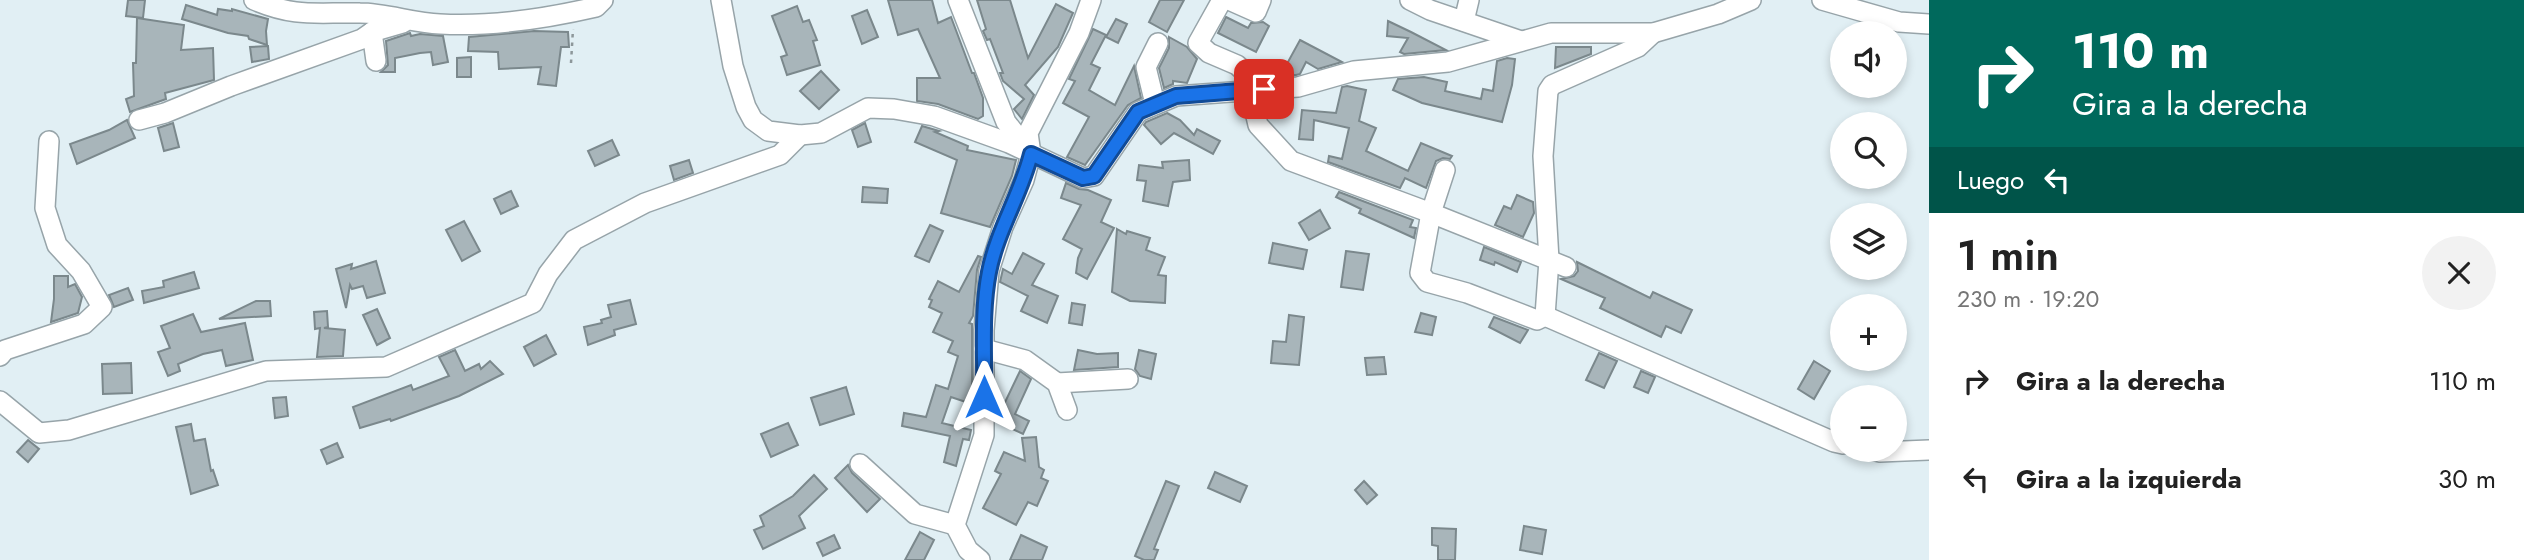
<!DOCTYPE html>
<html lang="es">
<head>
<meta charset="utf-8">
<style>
  body { margin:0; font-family:Jost,sans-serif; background:#f2f2f2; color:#222; height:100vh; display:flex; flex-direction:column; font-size:26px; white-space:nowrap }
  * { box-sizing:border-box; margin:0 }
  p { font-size:23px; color:#767676 }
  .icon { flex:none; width:38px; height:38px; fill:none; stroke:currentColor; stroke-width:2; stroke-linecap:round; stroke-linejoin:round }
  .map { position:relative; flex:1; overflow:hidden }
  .details { display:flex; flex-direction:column; background:#fff; width:595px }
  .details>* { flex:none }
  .top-card { background:#00695c; color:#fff; overflow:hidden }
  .fabs { position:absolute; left:1830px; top:21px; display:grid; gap:14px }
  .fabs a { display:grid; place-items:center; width:77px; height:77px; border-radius:50%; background:#fff; box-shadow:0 4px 10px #0003; font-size:35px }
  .pin { position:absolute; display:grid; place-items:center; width:60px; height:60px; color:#fff; margin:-30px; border-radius:14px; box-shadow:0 4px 10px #0006 }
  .me { position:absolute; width:77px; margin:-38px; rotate:0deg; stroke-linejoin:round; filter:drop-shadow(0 0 5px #0008) }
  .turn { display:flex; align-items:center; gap:24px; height:147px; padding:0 28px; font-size:32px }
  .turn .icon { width:91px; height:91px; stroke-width:2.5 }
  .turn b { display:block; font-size:49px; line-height:60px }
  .then { display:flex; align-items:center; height:66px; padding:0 28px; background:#0003; gap:14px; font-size:26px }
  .round { display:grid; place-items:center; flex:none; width:74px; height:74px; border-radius:37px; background:#f2f2f2 }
  .headline { display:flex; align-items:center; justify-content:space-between; height:119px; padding:0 28px }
  h1 { font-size:42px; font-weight:600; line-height:52px }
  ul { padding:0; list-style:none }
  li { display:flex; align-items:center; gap:21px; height:98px; padding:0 28px }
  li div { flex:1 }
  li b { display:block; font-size:26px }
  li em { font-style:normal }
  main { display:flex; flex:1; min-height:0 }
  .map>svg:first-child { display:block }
</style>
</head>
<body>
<main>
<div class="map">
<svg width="1929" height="560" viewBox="0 0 1929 560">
  <rect width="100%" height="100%" fill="#e1eff4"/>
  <!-- building -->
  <g fill="#a8b5ba" stroke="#7b888c" stroke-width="2">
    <polygon points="128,0 145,0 143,18 126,16"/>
    <polygon points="888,0 932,0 938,23 951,17 972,73 974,73 983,98 983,116 978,119 938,104 917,101 917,78 940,78 918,29 898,35"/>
    <polygon points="977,0 1010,0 1028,58 1056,4 1073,13 1058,47 1025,85 1034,95 1022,119 1014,109 1024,99 1003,81 1000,73 1003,73 990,39 987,40 983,31 986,29"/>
    <polygon points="1160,0 1184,0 1167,32 1149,22"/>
    <polygon points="186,5 217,15 218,9 232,11 232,9 268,19 266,31 267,45 249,39 248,36 228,33 182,19"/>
    <polygon points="797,6 803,22 809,20 817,40 813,41 820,65 787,75 781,57 787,55 772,16"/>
    <polygon points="867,10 878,37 862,44 852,16"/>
    <polygon points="1226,17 1248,28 1251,23 1263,22 1269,26 1256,52 1218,33"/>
    <polygon points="137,18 184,25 181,50 213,48 214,80 165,93 166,99 130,112 126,99 134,96 133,63 136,63"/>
    <polygon points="1116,19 1127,24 1118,43 1106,37"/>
    <polygon points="1388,21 1411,32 1446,50 1404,54 1400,52 1408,38 1387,36"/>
    <polygon points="1093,29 1106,35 1091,64 1100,68 1089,90 1115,105 1134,66 1141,98 1128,105 1085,165 1067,157 1089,117 1063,103 1075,81 1069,79"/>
    <polygon points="534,31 568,32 569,47 561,47 556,86 538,84 541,67 499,69 498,52 468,51 469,37"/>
    <polygon points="410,33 411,36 420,34 443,36 448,62 433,65 431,52 420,53 395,58 395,72 381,72 388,65 386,41"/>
    <polygon points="1169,37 1187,47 1197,59 1187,83 1173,81 1173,84 1164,88 1159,68 1169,48"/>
    <polygon points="1300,40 1342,62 1318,69 1306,62 1300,74 1296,75 1291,75 1283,71"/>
    <polygon points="268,46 269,59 252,62 250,47"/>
    <polygon points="1556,47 1591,47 1591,54 1555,68"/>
    <polygon points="471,57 471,77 457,77 457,58"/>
    <polygon points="1507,58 1515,59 1512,85 1502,122 1422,103 1393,90 1398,79 1424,77 1447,82 1445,91 1481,99 1483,89 1493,91 1497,61"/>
    <polygon points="821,71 839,90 819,109 800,91"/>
    <polygon points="1347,86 1366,90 1359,121 1376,128 1366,151 1408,171 1421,143 1452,156 1450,159 1443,158 1436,161 1426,188 1405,178 1400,188 1328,162 1329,156 1342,159 1349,128 1314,120 1313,140 1299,139 1302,110 1336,113 1342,87"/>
    <polygon points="1167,113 1180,120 1194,135 1197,129 1220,141 1213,154 1174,133 1161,144 1144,125 1146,122"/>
    <polygon points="127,120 135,138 77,164 70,144 109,130"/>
    <polygon points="173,123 179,147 164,151 158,128"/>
    <polygon points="865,123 871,142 858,147 852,130"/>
    <polygon points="922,126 939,131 935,132 968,146 967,150 1016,160 1012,176 990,227 941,213 957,160 915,142"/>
    <polygon points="612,140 619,155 595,166 588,151"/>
    <polygon points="689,160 693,173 674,180 670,166"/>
    <polygon points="1189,160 1190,180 1173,182 1168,206 1143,201 1146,181 1137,180 1139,165 1163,168 1162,162"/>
    <polygon points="1066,183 1079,189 1088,190 1111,200 1101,222 1114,228 1087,279 1076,273 1078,258 1082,249 1063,239 1081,205 1061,198"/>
    <polygon points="863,187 888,189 887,203 862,202"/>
    <polygon points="511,191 518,206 501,214 494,199"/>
    <polygon points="1339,192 1413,220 1410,227 1416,228 1414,238 1359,213 1361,209 1336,197"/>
    <polygon points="1517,195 1533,202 1534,213 1523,237 1495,225 1504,206 1511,209"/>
    <polygon points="1320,210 1330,228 1309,240 1299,223"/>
    <polygon points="464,221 480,251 462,261 446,230"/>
    <polygon points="930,225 943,231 929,262 915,256"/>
    <polygon points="1117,229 1126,234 1127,231 1150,238 1146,250 1165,257 1158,275 1166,276 1165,303 1130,301 1112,292"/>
    <polygon points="1273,243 1307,250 1303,269 1269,263"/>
    <polygon points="1484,247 1521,262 1517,272 1495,262 1494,265 1480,260"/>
    <polygon points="1346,251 1369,254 1363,290 1341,287"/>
    <polygon points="1023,253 1044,264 1032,285 1058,296 1047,323 1021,311 1028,296 1000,282 1003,269 1012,274"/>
    <polygon points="978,256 981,257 977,270 973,316 969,323 972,324 972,404 951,397 942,423 971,430 969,440 963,439 956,466 944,462 950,436 902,426 904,413 926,417 936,385 948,389 958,356 948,352 953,341 933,332 942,313 929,307 932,300 929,299 938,281 959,292"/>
    <polygon points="376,261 385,293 367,298 363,286 352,289 350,285 346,308 336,269 352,264 351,269"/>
    <polygon points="1577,262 1650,298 1653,292 1692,310 1681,333 1666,326 1661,337 1600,308 1605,298 1561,279 1574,276 1578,271"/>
    <polygon points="194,272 199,288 144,303 142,291 164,287 163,281"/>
    <polygon points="54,276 68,276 68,287 75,284 82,297 78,313 51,322 54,299"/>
    <polygon points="128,288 133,300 114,307 109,295"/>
    <polygon points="630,300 636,324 614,330 615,335 588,345 584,327 602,323 601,320 611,317 608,305"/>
    <polygon points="256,301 270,301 271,316 219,319"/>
    <polygon points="1072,303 1085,305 1082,325 1069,323"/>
    <polygon points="377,309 390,338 377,345 363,315"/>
    <polygon points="327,311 328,327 324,328 345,330 343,356 317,357 320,328 315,329 314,312"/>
    <polygon points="1421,313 1436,317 1432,335 1415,332"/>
    <polygon points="193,314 201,332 245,323 253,360 226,366 222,350 203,354 178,364 180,371 168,376 158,352 170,348 161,326"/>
    <polygon points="1289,315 1304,317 1299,365 1271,363 1273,341 1286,342"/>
    <polygon points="1494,317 1528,330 1520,343 1489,327"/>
    <polygon points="546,335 556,354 534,366 524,347"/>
    <polygon points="455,350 465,371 479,364 481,369 490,361 503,374 459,396 391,421 390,419 360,428 353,407 411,385 413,390 449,376 439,357"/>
    <polygon points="1078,350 1097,354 1118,353 1118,367 1074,370"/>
    <polygon points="1139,350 1156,354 1151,379 1140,376 1135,369"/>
    <polygon points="1599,353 1617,361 1604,388 1586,380"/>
    <polygon points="1384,357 1386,374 1367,375 1365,358"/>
    <polygon points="1814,361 1830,371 1814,399 1798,389"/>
    <polygon points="131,363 132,393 103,394 102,364"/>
    <polygon points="1020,371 1031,379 1015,414 1029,421 1023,434 996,421"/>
    <polygon points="1641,371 1655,377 1648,393 1634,387"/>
    <polygon points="846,387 854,414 820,425 811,398"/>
    <polygon points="286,397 288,416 275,418 273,398"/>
    <polygon points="788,423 798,445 771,457 761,434"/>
    <polygon points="191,424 194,441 205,439 211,471 213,470 218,485 191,494 176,427"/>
    <polygon points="1036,437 1039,467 1044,470 1041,478 1048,481 1037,506 1028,502 1016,525 983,508 1001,474 995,471 1004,452 1025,461 1022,438"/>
    <polygon points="28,440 39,449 28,462 17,452"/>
    <polygon points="337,443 343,457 327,464 321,450"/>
    <polygon points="848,465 852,473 880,499 867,512 835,478"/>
    <polygon points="1215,472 1247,486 1240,502 1208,488"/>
    <polygon points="814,475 827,489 799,516 805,528 763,549 754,530 764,526 760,516 793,496"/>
    <polygon points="1166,481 1179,486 1154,549 1158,550 1154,560 1144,560 1135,556"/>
    <polygon points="1364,481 1377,495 1367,504 1355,490"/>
    <polygon points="1524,526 1546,530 1542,554 1520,550"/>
    <polygon points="1432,528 1456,529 1455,560 1438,560 1438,546 1432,545"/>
    <polygon points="920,532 934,540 924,560 905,560"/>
    <polygon points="834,535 840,548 823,556 817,543"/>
    <polygon points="1021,535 1047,547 1042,560 1010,560"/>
  </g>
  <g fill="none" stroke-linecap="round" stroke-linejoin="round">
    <!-- street casing -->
    <g stroke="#97a4a9" stroke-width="22">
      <g id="street">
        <path d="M254,0C296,18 317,12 360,13C386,13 413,23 440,24C493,27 544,19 596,7L603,0"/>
        <polyline points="721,0 733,66 746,107 753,120 768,131 800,135 821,133 868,108 894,109 934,116 1009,143 1083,178 1094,176 1138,112 1176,96 1298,87 1354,71 1448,62 1551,33 1653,33 1718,14 1751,0"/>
        <polyline points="958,0 1006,122 1031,154 1024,180 1003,227 989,271 984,330 984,435 955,525 968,550 980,560"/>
        <polyline points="1222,0 1198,43 1209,53 1237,65 1264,89"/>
        <polyline points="1229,0 1256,12 1261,0"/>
        <polyline points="1410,0 1430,10 1521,41"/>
        <polyline points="1822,0 1899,22 1929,24"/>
        <polyline points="1464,21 1469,0"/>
        <polyline points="372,32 376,61"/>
        <polyline points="1250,90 1258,125 1291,161 1431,213 1566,267"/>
        <polyline points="1155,104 1146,67 1158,43"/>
        <polyline points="139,120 165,113 231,86 362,39 372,32 403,23"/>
        <polyline points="1031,154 1028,133 1079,33 1091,0"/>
        <polyline points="1445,170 1431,213 1420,273 1427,282 1467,293 1537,320 1545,316 1834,442 1843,444"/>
        <polyline points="1545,316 1549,260 1543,156 1548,91 1552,85 1638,47 1653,33"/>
        <polyline points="984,349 1025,360 1057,383 1067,410"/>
        <polyline points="0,356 5,350 84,324 102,307 81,271 57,245 45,208 49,141"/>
        <polyline points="1057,383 1128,379"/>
        <polyline points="0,401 39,433 69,430 266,371 386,367 533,303 548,274 574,240 645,203 780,155 800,135"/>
        <polyline points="1871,450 1880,452 1929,450"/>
        <polyline points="860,464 915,514 955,525"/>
      </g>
    </g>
    <!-- path -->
    <polyline stroke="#8d979a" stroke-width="2.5" stroke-dasharray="3.5 5" stroke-linecap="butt" points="571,63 573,29"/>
    <!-- street -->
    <use href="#street" stroke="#fff" stroke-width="19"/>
  </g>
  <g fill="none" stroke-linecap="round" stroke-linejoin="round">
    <!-- route casing -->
    <g stroke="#114b97" stroke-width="18">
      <path id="route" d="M984,397C985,356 981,313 989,272C997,231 1021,194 1031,154L1083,178L1094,176L1138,112L1176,96L1264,89"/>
    </g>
    <!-- route -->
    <use href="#route" stroke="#1a73e8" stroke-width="12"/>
  </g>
</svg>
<div class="fabs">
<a><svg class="icon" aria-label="sound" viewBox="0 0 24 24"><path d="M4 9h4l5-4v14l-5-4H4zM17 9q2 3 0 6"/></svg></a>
<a><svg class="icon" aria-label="search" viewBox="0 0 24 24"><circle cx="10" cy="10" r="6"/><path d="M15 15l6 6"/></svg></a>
<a><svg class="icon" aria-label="layers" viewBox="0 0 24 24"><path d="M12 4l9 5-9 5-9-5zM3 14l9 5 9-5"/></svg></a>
<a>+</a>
<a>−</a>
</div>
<div class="pin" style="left:1264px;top:89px;background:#d93025"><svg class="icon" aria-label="arrive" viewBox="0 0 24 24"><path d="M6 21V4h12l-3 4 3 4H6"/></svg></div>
<svg class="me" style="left:984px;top:397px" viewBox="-20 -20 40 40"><path d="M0-17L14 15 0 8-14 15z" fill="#1a73e8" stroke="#fff" stroke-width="4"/></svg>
</div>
<section class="details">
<div class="top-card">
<div class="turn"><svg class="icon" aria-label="right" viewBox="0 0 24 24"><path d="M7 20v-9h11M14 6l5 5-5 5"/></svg><div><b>110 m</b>Gira a la derecha</div></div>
<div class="then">Luego<svg class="icon" aria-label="left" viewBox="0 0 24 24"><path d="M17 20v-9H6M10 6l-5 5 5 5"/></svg></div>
</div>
<div class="headline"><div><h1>1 min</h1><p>230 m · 19:20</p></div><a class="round"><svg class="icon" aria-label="close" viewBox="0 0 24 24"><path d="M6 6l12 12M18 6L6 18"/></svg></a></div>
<ul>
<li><svg class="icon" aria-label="right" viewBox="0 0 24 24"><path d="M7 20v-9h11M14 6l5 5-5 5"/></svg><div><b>Gira a la derecha</b></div><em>110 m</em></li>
<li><svg class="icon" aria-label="left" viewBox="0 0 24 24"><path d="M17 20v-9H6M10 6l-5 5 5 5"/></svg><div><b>Gira a la izquierda</b></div><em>30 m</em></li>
</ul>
</section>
</main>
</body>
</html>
